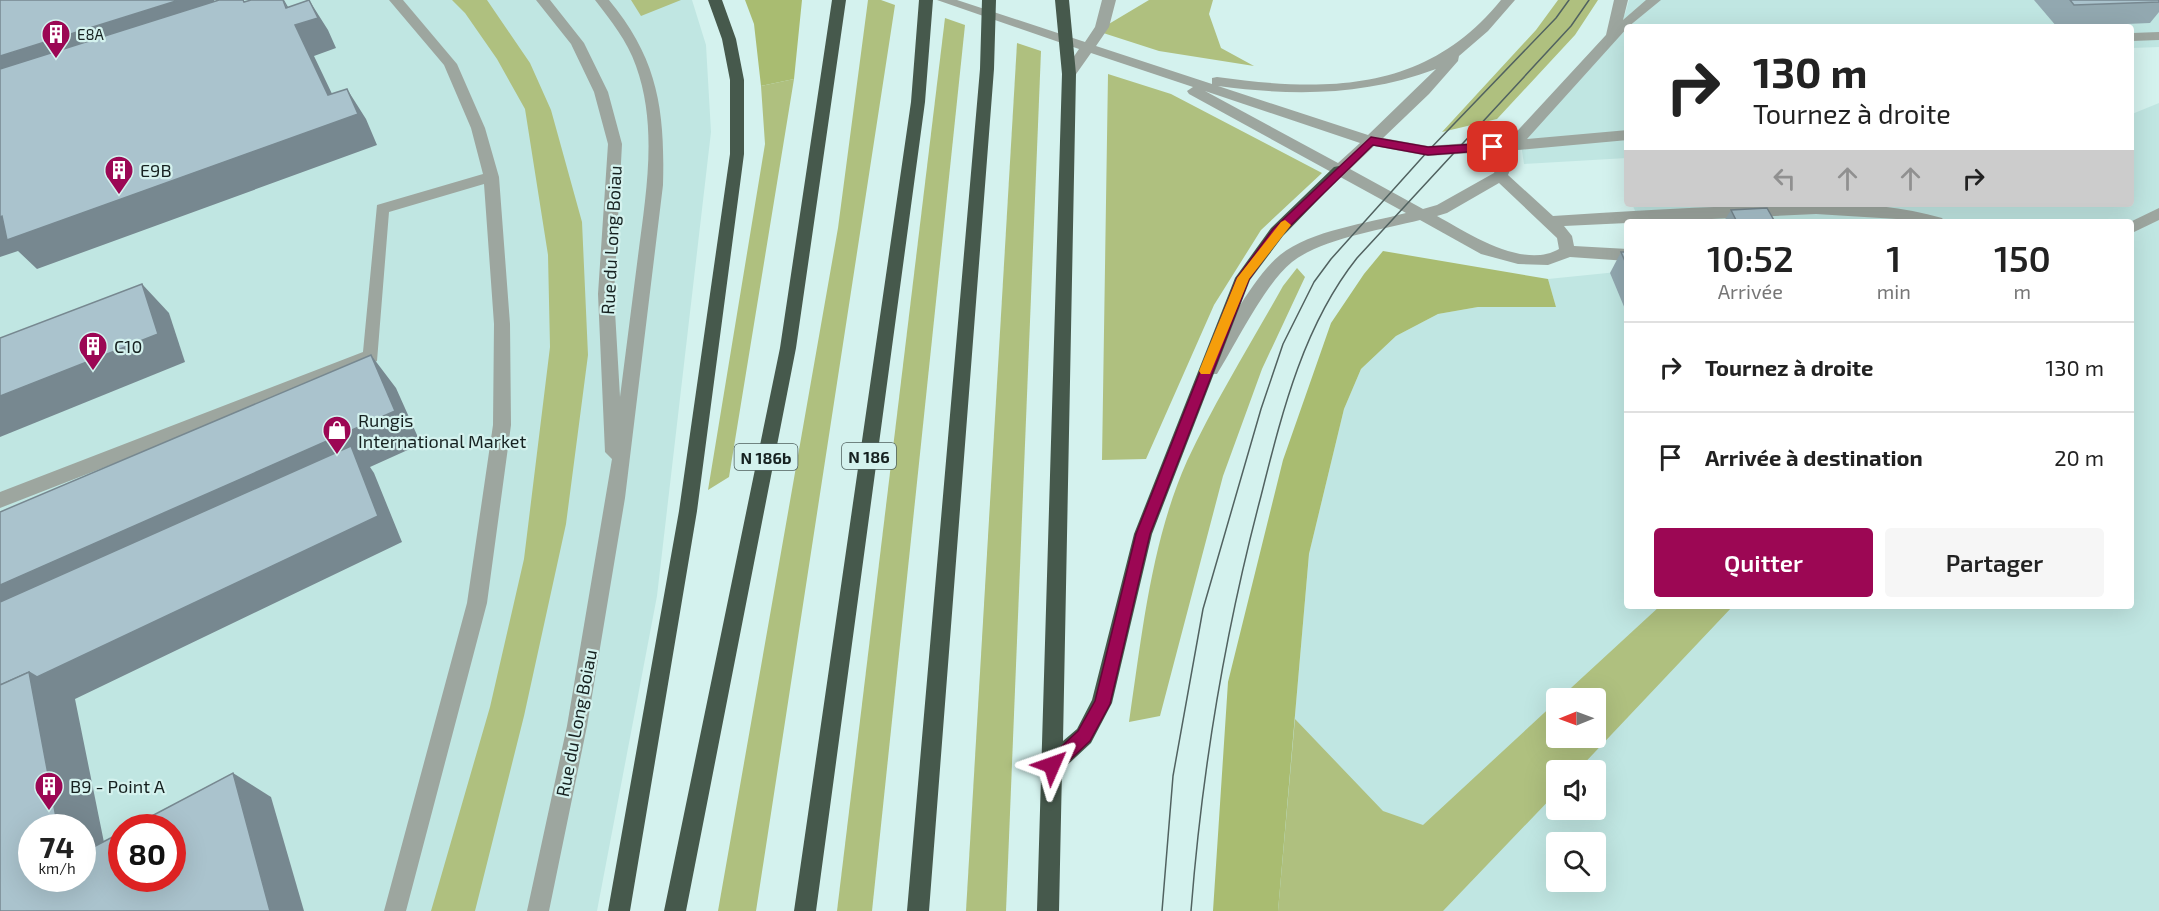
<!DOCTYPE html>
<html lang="fr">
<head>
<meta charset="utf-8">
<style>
  body { margin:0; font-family:"Exo 2",sans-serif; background:#f6f6f6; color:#222; height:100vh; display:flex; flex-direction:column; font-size:22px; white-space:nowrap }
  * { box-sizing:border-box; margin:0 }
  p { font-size:20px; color:#767676 }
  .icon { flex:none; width:33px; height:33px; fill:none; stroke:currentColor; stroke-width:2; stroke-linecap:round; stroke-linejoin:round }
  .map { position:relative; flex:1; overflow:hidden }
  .details { position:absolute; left:1624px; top:219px; width:510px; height:390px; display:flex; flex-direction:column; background:#fff; border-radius:6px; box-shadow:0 6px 24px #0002 }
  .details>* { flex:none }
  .banner { position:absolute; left:1624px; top:24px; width:510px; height:183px; border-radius:6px; box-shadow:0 6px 24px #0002; background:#fff; color:#222; overflow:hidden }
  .needle { width:39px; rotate:269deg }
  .controls { position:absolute; left:1546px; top:688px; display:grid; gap:12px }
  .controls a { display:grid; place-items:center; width:60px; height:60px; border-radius:6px; background:#fff; box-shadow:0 6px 24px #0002; font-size:30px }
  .speed { position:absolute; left:18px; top:814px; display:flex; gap:12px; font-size:30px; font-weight:700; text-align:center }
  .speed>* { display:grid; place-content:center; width:78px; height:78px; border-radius:50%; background:#fff; box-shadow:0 6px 24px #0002; line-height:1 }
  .speed small { font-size:15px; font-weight:400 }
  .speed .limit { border:9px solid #d22; background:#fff; color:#111 }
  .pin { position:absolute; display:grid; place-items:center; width:51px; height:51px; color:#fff; margin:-26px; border-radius:12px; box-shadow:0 3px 9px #0006 }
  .me { position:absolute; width:66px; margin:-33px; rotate:47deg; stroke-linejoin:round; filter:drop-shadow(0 0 4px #0008) }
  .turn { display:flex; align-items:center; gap:21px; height:126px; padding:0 30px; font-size:27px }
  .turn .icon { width:78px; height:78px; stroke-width:2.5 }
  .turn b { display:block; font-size:42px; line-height:51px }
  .lanes { display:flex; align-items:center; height:57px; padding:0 30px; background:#0003; justify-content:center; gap:30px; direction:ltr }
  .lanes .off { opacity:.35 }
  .eta { display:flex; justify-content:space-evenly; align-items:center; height:102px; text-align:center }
  .eta b { font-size:36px; font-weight:600; line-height:42px }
  .action { display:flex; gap:12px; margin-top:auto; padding:12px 30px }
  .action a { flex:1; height:69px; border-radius:6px; background:#9c0754; color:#fff; font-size:24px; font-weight:600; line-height:69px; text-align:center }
  .action a+a { background:#f6f6f6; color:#222 }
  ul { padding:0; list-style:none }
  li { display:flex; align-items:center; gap:18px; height:90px; padding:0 30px; border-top:2px solid #e0e0e0 }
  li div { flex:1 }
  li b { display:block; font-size:22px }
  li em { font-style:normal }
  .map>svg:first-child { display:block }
</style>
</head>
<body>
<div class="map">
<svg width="2159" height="911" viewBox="0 0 2159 911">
  <rect width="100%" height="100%" fill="#d4f2ee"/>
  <!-- built -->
  <g fill="#c0e6e2" fill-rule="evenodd">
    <path d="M0,0H692L706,45L711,132L657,596L597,911H0ZM32,828H82V879H32ZM122,828H172V879H122Z"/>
    <polygon points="1629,0 2159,0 2159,47 2132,48 2132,27 1628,27 1627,158 1524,164 1519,131 1625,14"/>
    <path d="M2159,103V911H1278L1309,554L1344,409L1361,369L1396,336L1438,314L1478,307H1556L1548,279L1627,271L1628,606H2132V222H1640L1632,204H2132V114ZM1557,699H1596V738H1557ZM1557,771H1596V810H1557ZM1557,843H1596V882H1557Z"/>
  </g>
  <!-- green -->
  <g fill="#afc07f">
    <polygon points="452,0 487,0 530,63 551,110 582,222 588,355 566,524 524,716 475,911 431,911 490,707 524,559 550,347 548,255 525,109 497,59 465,13"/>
    <polygon points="631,0 681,0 641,16"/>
    <polygon points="868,0 881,0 895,5 756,911 718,911 838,228"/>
    <polygon points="1149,0 1213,0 1209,14 1221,48 1254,66 1159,51 1097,31"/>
    <polygon points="1558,0 1598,0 1575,35 1497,119 1442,132 1536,30"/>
    <polygon points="945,18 965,25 872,911 837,911"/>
    <polygon points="1017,43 1041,51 1006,911 966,911"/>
    <polygon points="1108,74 1171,94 1322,173 1261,230 1214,305 1146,459 1102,460"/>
    <polygon points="794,79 729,477 708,490 765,144 761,86"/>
    <path d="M1297,268L1305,277L1262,369L1223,476L1160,716L1129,722C1142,635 1151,542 1187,461C1215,401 1251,343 1283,286Z"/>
    <polygon points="1660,606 1733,606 1577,771 1557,771 1557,792 1443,911 1278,911 1295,719 1383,811 1423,825 1557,701 1557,738 1596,738 1596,699 1559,699"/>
  </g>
  <!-- forest -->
  <g fill="#a9bc71">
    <polygon points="745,0 802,0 794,79 761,86 754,24"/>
    <polygon points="1383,251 1548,279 1556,307 1478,307 1438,314 1396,336 1361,369 1344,409 1309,554 1278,911 1213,911 1228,682 1283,460 1331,323 1364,274"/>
  </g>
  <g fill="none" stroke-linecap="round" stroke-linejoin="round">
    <!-- minor -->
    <g fill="#9da69f" fill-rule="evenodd">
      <polygon points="389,0 403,0 457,64 485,128 499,177 510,324 511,425 487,603 406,911 384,911 467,603 493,425 494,324 484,184 389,212 377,361 0,508 0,492 363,352 377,205 483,174 471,128 444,65"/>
      <path d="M536,0H550L584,43L608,92L622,144L614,294L620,397C626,350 632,303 638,256C646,193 658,127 636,66C627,40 611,21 595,0H609C658,59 665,110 663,185L625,498L587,726L549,911H527L567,726L612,459L605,452L598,294L608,144L594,92L571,44Z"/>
      <path d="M937,0H957L1085,42L1095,27L1102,0H1116L1109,27L1096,46L1212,84V78L1217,77C1326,92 1426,93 1501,0H1515L1488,31L1459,56L1458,61L1429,94L1383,138L1428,146L1509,140L1606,35L1614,0H1628L1623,20L1646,0H1661L1628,27L1527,139L1628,130V140L1518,150L1508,175L1553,216C1615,212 1678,208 1741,206C1808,203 1878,199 1942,218L1945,222L1816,214L1564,226L1572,236L1574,246L1628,249V261L1570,257L1548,265L1518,264L1481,254L1420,220C1381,230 1323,238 1292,262C1264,285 1237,342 1217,374H1205L1202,369L1205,364C1225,332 1252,278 1280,255C1311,230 1369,223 1406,213L1189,94L1187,91L1193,87L1091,53L1074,77H1064L1062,74L1079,49ZM1436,69L1368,135L1218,86C1293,96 1364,96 1436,69ZM1205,91L1360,143L1338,163ZM1374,146L1428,156L1503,151L1494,173L1437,205L1423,209L1350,169ZM1499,183L1557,238L1559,249C1523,270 1468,233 1437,216L1447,213Z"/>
      <polygon points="2159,32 2159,40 2132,41 2132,33"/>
      <polygon points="2159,208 2159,220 2132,233 2130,222"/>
    </g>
    <!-- highway -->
    <g fill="#46594c" fill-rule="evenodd">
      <polygon points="708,0 722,0 736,39 744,80 744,154 697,511 630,911 608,911 679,511 730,154 730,80 722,39"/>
      <polygon points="832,0 846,0 796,348 686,911 664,911 780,348"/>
      <polygon points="919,0 933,0 925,102 816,911 794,911 911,102"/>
      <polygon points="982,0 996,0 994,69 929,911 907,911 980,69"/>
      <polygon points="1055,0 1069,0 1076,74 1063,741 1077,729 1092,700 1134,534 1235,278 1271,228 1334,167 1339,166 1346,171 1283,236 1250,280 1152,534 1112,703 1091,743 1062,770 1059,911 1037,911 1062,74"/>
    </g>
    <!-- tram -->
    <g stroke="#516260" stroke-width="1.5">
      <polyline points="1162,911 1173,776 1203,609 1261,409 1283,344 1314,282 1331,259 1428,151 1556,18 1569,0"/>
      <path d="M1191,911C1202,770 1225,632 1261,496C1282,413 1303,326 1357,258L1571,26L1589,0"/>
    </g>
  </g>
  <!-- wall -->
  <g fill="#92a8b0">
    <polygon points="2034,0 2159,0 2159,12 2150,23 2057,27"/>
    <polygon points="1731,210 1775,222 1724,222 1724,221"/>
    <polygon points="1621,252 1628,252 1628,309 1625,309 1610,273"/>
  </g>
  <!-- shaded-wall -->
  <g fill="#778890">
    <polygon points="179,0 214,0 224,23 0,95 0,56"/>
    <polygon points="283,0 284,0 298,24 309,0 328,30 336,48 314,56 344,119 347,89 366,119 377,145 37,269 18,251 0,257 0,217 328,95"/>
    <polygon points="142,284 169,313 185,362 0,437 0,396"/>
    <polygon points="371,355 396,388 421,444 370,467 374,473 402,542 75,699 112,882 82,870 82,828 58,828 0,634 0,585"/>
    <polygon points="233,773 271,797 304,911 270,911"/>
  </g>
  <!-- building -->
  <g fill="#aac3cd" stroke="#778890" stroke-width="1.5">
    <polygon points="0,0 179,0 0,56"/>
    <polygon points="219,0 243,0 244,2 251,0 283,0 286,8 309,0 318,18 295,25 328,95 347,89 358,114 7,240 2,216 0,217 0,69"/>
    <polygon points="2070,0 2159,0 2159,2 2074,5"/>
    <polygon points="1767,208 1775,222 1737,222 1731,210"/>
    <polygon points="1621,252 1628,252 1628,268"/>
    <polygon points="142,284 158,334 0,396 0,338"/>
    <polygon points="371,355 395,411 0,585 0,512"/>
    <polygon points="351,446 378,516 37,677 29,672 0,685 0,602"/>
    <polygon points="29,672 58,828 32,828 32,879 82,879 82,853 122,832 122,879 172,879 172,828 129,828 233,773 270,911 0,911 0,685"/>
  </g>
  <!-- route -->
  <polygon fill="#9c0754" stroke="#650537" stroke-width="1.5" points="1371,137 1428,147 1493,143 1498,147 1493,150 1428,155 1373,145 1281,235 1249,279 1150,534 1110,704 1090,741 1058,771 1052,773 1047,771 1044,765 1047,760 1078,731 1095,701 1136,534 1237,278 1273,229"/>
  <!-- slow -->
  <polygon fill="#f59e0b" points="1285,220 1291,225 1249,279 1210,374 1201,374 1199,371 1237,278 1281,222"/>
  <!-- icons -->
  <defs>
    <g id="building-pin" transform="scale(1.5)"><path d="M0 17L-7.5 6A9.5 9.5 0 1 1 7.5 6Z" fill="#9c0754" stroke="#d4f2ee"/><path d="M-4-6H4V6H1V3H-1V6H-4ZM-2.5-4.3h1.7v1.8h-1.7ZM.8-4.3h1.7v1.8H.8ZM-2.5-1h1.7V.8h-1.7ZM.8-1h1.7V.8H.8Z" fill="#fff"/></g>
    <g id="shop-pin" transform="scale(1.5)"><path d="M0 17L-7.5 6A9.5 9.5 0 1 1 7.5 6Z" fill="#9c0754" stroke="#d4f2ee"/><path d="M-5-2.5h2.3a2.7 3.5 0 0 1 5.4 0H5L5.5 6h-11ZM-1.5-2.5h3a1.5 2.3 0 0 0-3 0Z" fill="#fff"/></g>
  </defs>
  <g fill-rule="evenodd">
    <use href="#building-pin" x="56" y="34"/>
    <use href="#building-pin" x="119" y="170"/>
    <use href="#building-pin" x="93" y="346"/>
    <use href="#shop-pin" x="337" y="430"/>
    <use href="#building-pin" x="49" y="786"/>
  </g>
  <g text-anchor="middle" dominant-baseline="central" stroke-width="4.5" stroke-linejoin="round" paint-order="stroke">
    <!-- far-poi labels -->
    <g font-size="15" fill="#162120" stroke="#d4f2ee" text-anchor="start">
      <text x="77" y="34">E8A</text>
    </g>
    <!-- shield labels -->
    <g fill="#d4f2ee" stroke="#4f605e" stroke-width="1.5">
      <rect x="842" y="443" width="54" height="26" rx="4.5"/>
      <rect x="734.5" y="444" width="63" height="26" rx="4.5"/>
    </g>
    <g font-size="16" font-weight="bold" fill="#162120">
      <text x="869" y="456">N 186</text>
      <text x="766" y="457">N 186b</text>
    </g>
    <!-- poi labels -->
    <g font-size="18" fill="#162120" stroke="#d4f2ee" text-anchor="start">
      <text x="140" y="170">E9B</text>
      <text x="114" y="346">C10</text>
      <text x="358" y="420">Rungis<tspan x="358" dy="21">International Market</tspan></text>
      <text x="70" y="786">B9 - Point A</text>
    </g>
    <!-- street labels -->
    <g font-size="18" fill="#162120" stroke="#d4f2ee">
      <text transform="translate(611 240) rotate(-87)">Rue du Long Boiau</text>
      <text transform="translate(576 723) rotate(-79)">Rue du Long Boiau</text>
    </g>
  </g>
</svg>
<div class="controls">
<a><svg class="needle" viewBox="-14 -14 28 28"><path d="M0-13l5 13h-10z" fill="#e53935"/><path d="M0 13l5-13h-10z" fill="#767676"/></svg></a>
<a><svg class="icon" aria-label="sound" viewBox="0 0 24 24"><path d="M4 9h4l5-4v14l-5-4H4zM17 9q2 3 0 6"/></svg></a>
<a><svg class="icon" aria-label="search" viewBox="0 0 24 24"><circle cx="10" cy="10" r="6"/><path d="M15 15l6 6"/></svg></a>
</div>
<div class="speed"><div>74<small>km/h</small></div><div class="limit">80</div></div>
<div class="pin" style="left:1493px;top:147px;background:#d93025"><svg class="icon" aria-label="arrive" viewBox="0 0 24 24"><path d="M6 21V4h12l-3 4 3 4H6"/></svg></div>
<svg class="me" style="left:1052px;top:765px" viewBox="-20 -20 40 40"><path d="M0-17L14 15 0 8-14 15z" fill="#9c0754" stroke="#fff" stroke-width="4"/></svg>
<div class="banner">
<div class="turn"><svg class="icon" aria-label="right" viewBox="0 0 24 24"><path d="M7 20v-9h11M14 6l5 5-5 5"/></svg><div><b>130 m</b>Tournez à droite</div></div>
<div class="lanes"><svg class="icon off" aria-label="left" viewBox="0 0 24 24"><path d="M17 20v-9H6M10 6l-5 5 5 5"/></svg><svg class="icon off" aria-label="ahead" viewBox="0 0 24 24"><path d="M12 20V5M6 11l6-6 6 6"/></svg><svg class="icon off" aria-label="ahead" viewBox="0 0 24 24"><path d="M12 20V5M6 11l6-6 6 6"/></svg><svg class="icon" aria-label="right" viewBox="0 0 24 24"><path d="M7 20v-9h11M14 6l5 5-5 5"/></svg></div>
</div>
<section class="details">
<div class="eta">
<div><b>10:52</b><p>Arrivée</p></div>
<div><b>1</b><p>min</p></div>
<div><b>150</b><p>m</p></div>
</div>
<ul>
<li><svg class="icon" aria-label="right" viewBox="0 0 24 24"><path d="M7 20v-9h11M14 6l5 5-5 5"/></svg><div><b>Tournez à droite</b></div><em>130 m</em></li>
<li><svg class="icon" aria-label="arrive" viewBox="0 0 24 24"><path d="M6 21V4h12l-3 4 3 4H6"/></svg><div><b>Arrivée à destination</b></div><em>20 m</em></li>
</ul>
<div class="action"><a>Quitter</a><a>Partager</a></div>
</section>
</div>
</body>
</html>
